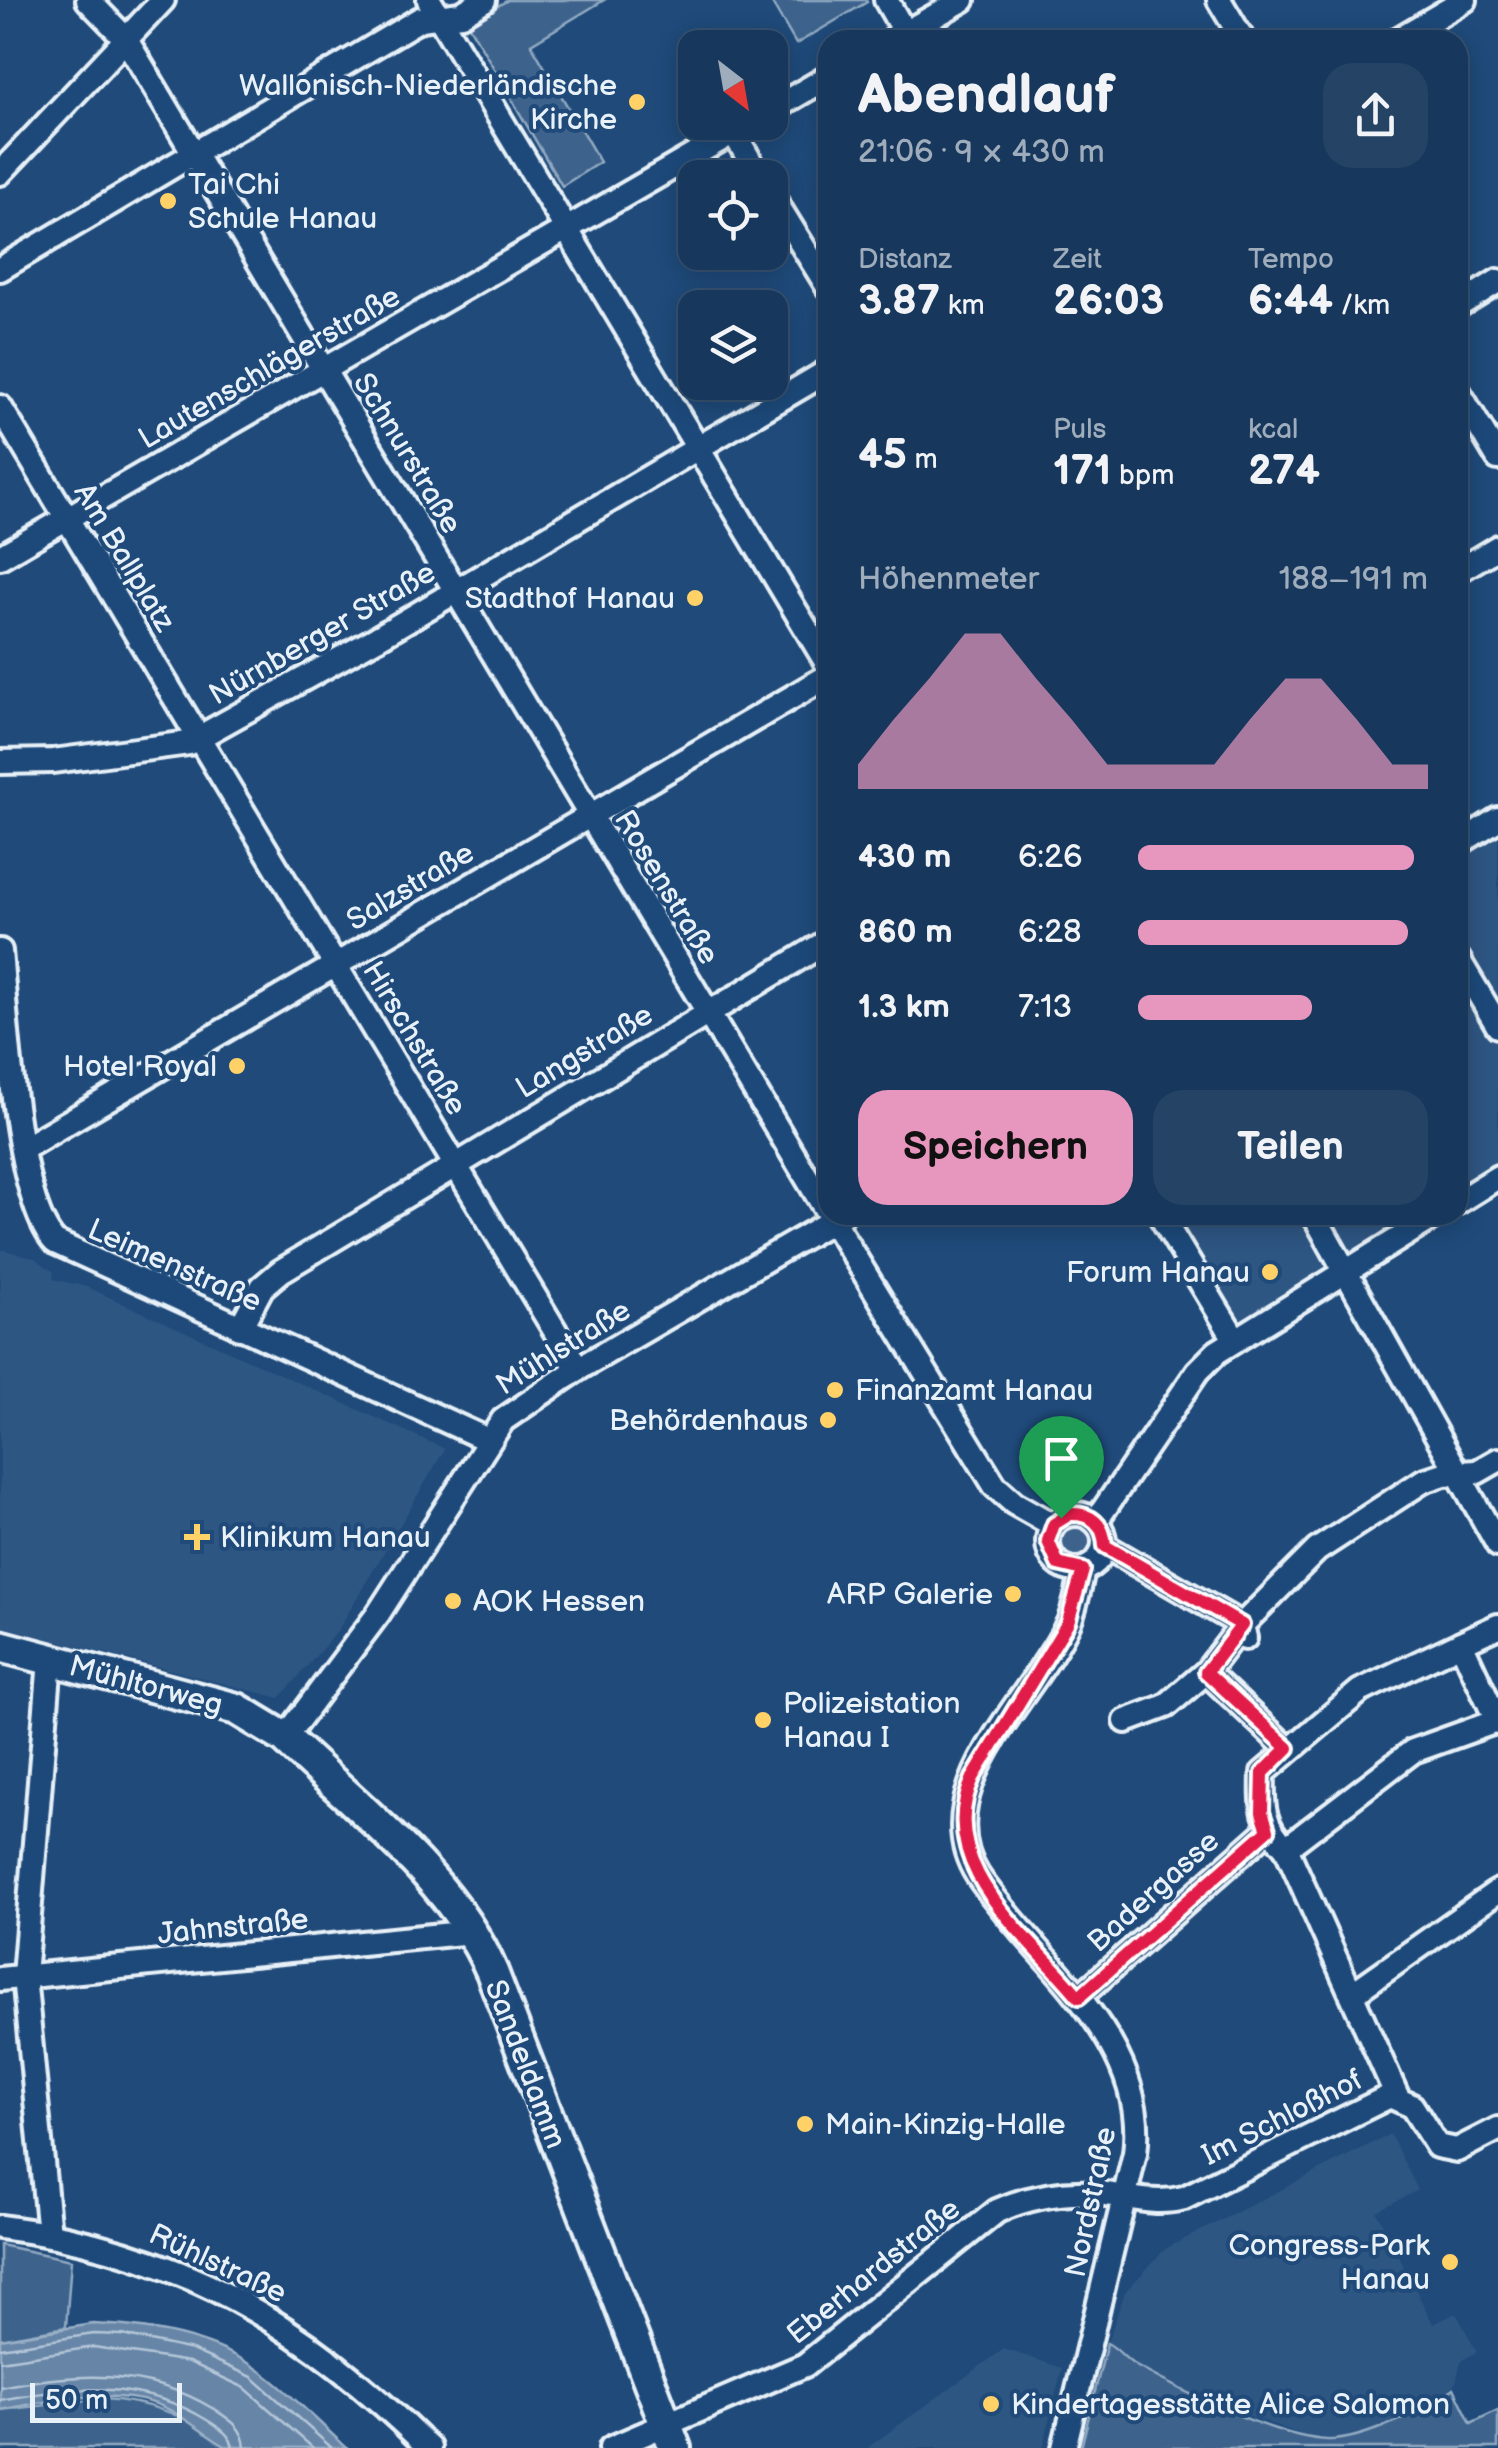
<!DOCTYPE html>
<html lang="de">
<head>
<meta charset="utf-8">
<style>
  :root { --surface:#17385c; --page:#244365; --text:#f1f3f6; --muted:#9eacbb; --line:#365272; --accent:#e797bd }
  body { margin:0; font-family:"Balsamiq Sans",sans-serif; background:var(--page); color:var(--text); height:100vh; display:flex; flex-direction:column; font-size:38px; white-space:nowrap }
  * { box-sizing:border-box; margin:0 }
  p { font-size:32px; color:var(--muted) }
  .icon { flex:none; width:55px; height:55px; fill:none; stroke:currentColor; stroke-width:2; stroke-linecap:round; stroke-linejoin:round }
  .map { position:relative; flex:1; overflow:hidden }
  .side { position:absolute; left:818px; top:30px; width:650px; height:1195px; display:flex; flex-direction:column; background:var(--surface); border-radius:30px; box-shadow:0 5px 25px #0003,0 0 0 2px var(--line) }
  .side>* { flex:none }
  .needle { width:65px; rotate:149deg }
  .fabs { position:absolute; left:678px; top:30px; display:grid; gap:20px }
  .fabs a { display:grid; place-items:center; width:110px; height:110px; border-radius:20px; background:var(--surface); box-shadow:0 5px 25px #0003,0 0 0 2px var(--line); font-size:50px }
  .scale { position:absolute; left:30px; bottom:25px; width:152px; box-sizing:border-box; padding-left:10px; border:5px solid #e8f1f8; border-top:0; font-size:28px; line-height:35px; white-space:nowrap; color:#e8f1f8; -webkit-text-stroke:8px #1f4a7a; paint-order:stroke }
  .pin { position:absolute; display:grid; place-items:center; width:85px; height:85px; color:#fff; margin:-102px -42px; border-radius:50% 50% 50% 0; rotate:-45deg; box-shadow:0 0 10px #0007 }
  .pin .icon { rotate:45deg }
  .round { display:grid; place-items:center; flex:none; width:105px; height:105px; border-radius:30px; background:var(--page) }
  .head { display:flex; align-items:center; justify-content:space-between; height:170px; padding:0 40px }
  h1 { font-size:55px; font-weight:600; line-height:75px }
  .figures { display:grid; grid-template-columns:repeat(3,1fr); gap:15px; height:170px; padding:10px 40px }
  .figures div { display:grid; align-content:center }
  .figures b { font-size:42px; font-weight:600 }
  .figures small { font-size:28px; font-weight:400 }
  .figures p { font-size:28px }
  .chart { height:280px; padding:20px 40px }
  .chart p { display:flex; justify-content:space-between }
  .chart svg { width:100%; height:180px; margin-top:10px; fill:var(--accent); opacity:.7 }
  .cta { display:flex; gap:20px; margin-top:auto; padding:20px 40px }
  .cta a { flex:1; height:115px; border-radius:30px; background:var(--accent); color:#111; font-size:40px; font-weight:600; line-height:115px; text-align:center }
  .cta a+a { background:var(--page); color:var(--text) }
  ul { padding:0 40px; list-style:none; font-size:32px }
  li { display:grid; grid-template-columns:160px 120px 1fr; align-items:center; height:75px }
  li i { height:25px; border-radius:12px; background:var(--accent) }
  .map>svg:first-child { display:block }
</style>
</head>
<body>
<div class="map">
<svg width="1498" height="2448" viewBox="0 0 1498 2448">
  <rect width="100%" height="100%" fill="#1f4a7a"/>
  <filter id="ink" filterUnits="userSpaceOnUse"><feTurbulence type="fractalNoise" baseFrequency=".01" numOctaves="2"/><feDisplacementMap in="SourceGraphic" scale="20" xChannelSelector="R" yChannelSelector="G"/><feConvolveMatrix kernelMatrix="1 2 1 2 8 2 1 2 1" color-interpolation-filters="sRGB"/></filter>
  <g filter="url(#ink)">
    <!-- built -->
    <g fill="#2e5683">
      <path d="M1498,828V1170L1458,1195V852Z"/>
      <path d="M1171,1215H1425L1241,1328Z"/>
      <path d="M0,1249L35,1258L54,1272L53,1279L87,1287L445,1449L338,1630L280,1698L0,1626Z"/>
      <path d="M1390,2134L1418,2190L1376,2211L1433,2324L1456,2313L1477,2352L1461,2361L1456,2382L1448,2392L1373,2431L1343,2439L1309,2437L1187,2394L1124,2359L1107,2343L1125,2292L1165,2249Z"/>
      <path d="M1004,2349L1062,2368L1043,2448H867Z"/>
    </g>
    <!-- green -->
    <g fill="#3c628c" stroke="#92aac2" stroke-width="2.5">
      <path d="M508,0H604L531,44L600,162L562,186L468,24Z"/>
      <path d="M770,0H866L867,2L796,44Z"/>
      <circle cx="1076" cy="1542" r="18"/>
      <path d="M0,2245L71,2260L66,2327L0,2339Z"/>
      <path d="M1107,2343C1119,2349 1124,2359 1136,2366C1181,2391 1276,2438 1328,2440C1362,2441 1427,2409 1454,2388L1471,2423L1498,2410V2448H1081Z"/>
      <path d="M104,2399C148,2401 194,2417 227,2448H0V2410Z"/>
    </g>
    <!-- water -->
    <path fill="#6685a7" stroke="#9ab0c7" stroke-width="2.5" d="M93,2324C148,2326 213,2337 259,2370C290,2392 318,2422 347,2448C327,2448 237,2448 225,2446C201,2433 181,2412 153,2403C107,2389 46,2401 0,2410V2339Z"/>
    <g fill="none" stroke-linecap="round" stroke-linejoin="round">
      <!-- shore -->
      <g stroke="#b4c6d8" stroke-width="2.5">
        <path d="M0,2348L94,2334L122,2335L192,2350L252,2377L332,2448"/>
        <path d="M0,2361L94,2347L189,2362L245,2388L313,2448"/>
        <path d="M0,2387C74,2373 146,2368 212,2408C228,2418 244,2427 245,2448"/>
        <path d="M0,2400C73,2386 142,2380 207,2420C219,2428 231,2434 233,2448"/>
      </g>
      <defs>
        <g id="street">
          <path d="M88,0L125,38L828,1213"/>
          <path d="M429,0L828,665"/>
          <path d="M886,0L909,40"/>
          <path d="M1219,0L1243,40"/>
          <path d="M892,40L963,0"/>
          <path d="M1397,40L1465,0"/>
          <path d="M770,111L828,77"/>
          <path d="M734,133L760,178"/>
          <path d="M0,173L163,0"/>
          <path d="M770,193L828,287"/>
          <path d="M0,269L420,19L461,14L484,0"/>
          <path d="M1458,306L1498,281"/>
          <path d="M1458,391L1498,458"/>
          <path d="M0,407L578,1369"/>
          <path d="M0,557L751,122"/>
          <path d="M1458,571L1498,547"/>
          <path d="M0,762L53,761L189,743L377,638L828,371"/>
          <path d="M1458,844L1498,819"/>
          <path d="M0,951C6,1014 15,1200 55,1242L488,1440"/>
          <path d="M1458,959L1498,1026"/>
          <path d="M24,1148L828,676"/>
          <path d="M1458,1202L1498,1177"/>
          <path d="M829,1215L995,1486L1014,1503L1053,1525"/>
          <path d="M1160,1215L1235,1339"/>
          <path d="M1314,1215L1498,1545"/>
          <path d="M240,1328L262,1287L281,1271L828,941"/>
          <circle cx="1076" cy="1542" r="28"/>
          <path d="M1096,1521L1198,1371L1217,1352L1437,1215"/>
          <path d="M1105,1546L1242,1625L1245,1638"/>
          <path d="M1498,1626L1461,1643L1498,1723"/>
          <path d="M1206,1672L1288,1749"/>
          <path d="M1126,1721L1166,1706L1206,1672L1242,1625L1317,1550L1423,1481L1444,1474L1477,1472L1498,1460"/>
          <path d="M285,1738L378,1614L503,1420L578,1369L842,1215"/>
          <path d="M1286,1848L1413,1751L1497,1721"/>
          <path d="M0,1979L472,1932"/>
          <path d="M1352,1994L1498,1891"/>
          <path d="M1079,1997L1268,1830"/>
          <path d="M1397,2096L1286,1848C1262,1824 1262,1807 1263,1773L1360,1691L1461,1643"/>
          <path d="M0,2227C178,2249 304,2324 429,2448"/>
          <path d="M49,2234L24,1976L50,1660"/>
          <path d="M611,2448L805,2365L997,2211C1033,2195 1068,2190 1106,2194C1134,2198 1156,2205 1184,2198L1390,2096L1412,2106L1437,2146L1457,2150L1498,2129"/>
          <path d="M1064,2448L1135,2153C1150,2039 1035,1960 978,1876C923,1790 1034,1698 1069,1622C1076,1606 1079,1587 1083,1570"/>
        </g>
        <path id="secondary" d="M0,1646L237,1709L285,1738C358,1809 452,1878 492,1972L675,2448"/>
      </defs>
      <!-- street casing -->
      <use href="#street" stroke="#e8f1f8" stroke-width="30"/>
      <!-- secondary casing -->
      <use href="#secondary" stroke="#e8f1f8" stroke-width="38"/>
      <!-- street -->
      <use href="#street" stroke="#1f4a7a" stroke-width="22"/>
      <!-- secondary -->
      <use href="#secondary" stroke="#1f4a7a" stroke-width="30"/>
    </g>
  </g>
  <g fill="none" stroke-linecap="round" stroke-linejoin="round" filter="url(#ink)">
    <defs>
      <path id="route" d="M1070,1514C1091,1513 1104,1524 1105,1546L1242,1625L1206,1672L1288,1748L1263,1773L1262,1812L1268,1830L1079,1997C1028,1934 933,1867 973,1778L1068,1622L1083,1570L1058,1564L1048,1541L1054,1524Z"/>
    </defs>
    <!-- route casing -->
    <use href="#route" stroke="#fff" stroke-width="20"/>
    <!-- route -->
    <use href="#route" stroke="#e11d48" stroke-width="12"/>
  </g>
  <!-- markers -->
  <g fill="#ffd166" stroke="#1f4a7a" stroke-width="4">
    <circle cx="637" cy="102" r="10"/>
    <circle cx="168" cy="201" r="10"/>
    <circle cx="695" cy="598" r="10"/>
    <circle cx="237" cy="1066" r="10"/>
    <circle cx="1270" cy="1272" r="10"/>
    <circle cx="835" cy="1390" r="10"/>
    <circle cx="828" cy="1420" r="10"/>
    <path d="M192 1522h10v10h10v10h-10v10h-10v-10h-10v-10h10z"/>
    <circle cx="1013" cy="1594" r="10"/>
    <circle cx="453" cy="1601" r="10"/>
    <circle cx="763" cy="1720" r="10"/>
    <circle cx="805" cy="2124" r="10"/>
    <circle cx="1450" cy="2262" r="10"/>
    <circle cx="991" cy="2404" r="10"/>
  </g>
  <g text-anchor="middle" stroke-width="8" stroke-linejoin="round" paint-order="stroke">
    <!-- poi labels -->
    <g font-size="30" fill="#e8f1f8" stroke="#1f4a7a" text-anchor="end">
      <text x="617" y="95">Wallonisch-Niederländische<tspan x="617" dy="34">Kirche</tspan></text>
      <text x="188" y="194" text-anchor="start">Tai Chi<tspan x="188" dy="34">Schule Hanau</tspan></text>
      <text x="675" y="608">Stadthof Hanau</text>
      <text x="217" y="1076">Hotel Royal</text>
      <text x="1250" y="1282">Forum Hanau</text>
      <text x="855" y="1400" text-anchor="start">Finanzamt Hanau</text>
      <text x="808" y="1430">Behördenhaus</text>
      <text x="220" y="1547" text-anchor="start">Klinikum Hanau</text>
      <text x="993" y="1604">ARP Galerie</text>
      <text x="473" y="1611" text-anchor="start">AOK Hessen</text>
      <text x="783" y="1713" text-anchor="start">Polizeistation<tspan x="783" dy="34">Hanau I</tspan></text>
      <text x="825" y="2134" text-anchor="start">Main-Kinzig-Halle</text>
      <text x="1430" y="2255">Congress-Park<tspan x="1430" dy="34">Hanau</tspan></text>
      <text x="1011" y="2414" text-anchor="start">Kindertagesstätte Alice Salomon</text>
    </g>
    <!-- street labels -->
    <g font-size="30" fill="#e8f1f8" stroke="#1f4a7a">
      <text transform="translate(269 367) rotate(-30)" y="10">Lautenschlägerstraße</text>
      <text transform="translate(408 453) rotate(59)" y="10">Schnurstraße</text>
      <text transform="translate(125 557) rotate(59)" y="10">Am Ballplatz</text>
      <text transform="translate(322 633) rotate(-30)" y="10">Nürnberger Straße</text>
      <text transform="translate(410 886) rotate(-31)" y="10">Salzstraße</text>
      <text transform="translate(667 887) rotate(59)" y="10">Rosenstraße</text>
      <text transform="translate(415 1038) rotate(59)" y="10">Hirschstraße</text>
      <text transform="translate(584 1051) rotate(-31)" y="10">Langstraße</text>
      <text transform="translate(175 1265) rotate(24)" y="10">Leimenstraße</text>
      <text transform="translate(563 1347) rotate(-32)" y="10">Mühlstraße</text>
      <text transform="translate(146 1685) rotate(15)" y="10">Mühltorweg</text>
      <text transform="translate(1153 1891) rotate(-42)" y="10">Badergasse</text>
      <text transform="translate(233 1926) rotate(-6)" y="10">Jahnstraße</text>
      <text transform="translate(526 2064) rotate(69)" y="10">Sandeldamm</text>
      <text transform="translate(1282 2117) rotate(-27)" y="10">Im Schloßhof</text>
      <text transform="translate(1090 2202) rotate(-78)" y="10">Nordstraße</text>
      <text transform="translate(218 2263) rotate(25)" y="10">Rühlstraße</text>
      <text transform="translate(873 2271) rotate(-39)" y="10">Eberhardstraße</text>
    </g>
  </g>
</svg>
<div class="fabs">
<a><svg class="needle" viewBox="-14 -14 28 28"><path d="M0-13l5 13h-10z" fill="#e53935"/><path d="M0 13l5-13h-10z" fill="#9eacbb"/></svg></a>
<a><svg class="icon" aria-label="locate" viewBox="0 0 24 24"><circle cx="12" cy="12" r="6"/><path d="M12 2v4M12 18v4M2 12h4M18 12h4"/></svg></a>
<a><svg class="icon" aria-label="layers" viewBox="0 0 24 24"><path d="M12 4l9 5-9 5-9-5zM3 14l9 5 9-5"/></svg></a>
</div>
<div class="scale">50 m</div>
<div class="pin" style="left:1061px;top:1518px;background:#1e9e55"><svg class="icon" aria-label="arrive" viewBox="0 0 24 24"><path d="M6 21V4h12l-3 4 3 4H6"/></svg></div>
<section class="side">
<div class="head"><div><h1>Abendlauf</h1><p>21:06 · 9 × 430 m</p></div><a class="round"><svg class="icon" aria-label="share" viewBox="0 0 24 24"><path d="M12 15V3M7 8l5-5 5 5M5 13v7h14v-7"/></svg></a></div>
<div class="figures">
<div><p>Distanz</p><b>3.87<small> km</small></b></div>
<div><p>Zeit</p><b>26:03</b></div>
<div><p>Tempo</p><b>6:44<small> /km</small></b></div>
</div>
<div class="figures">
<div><b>45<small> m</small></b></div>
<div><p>Puls</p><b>171<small> bpm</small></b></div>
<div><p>kcal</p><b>274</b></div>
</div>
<div class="chart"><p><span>Höhenmeter</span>188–191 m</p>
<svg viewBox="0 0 160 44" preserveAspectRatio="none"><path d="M0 44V38L10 27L20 17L30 6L40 6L50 17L60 27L70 38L80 38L90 38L100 38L110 27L120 17L130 17L140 27L150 38L160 38V44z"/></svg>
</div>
<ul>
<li><b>430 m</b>6:26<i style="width:95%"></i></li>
<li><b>860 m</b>6:28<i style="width:93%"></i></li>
<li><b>1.3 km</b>7:13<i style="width:60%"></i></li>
</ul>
<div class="cta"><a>Speichern</a><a>Teilen</a></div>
</section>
</div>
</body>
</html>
